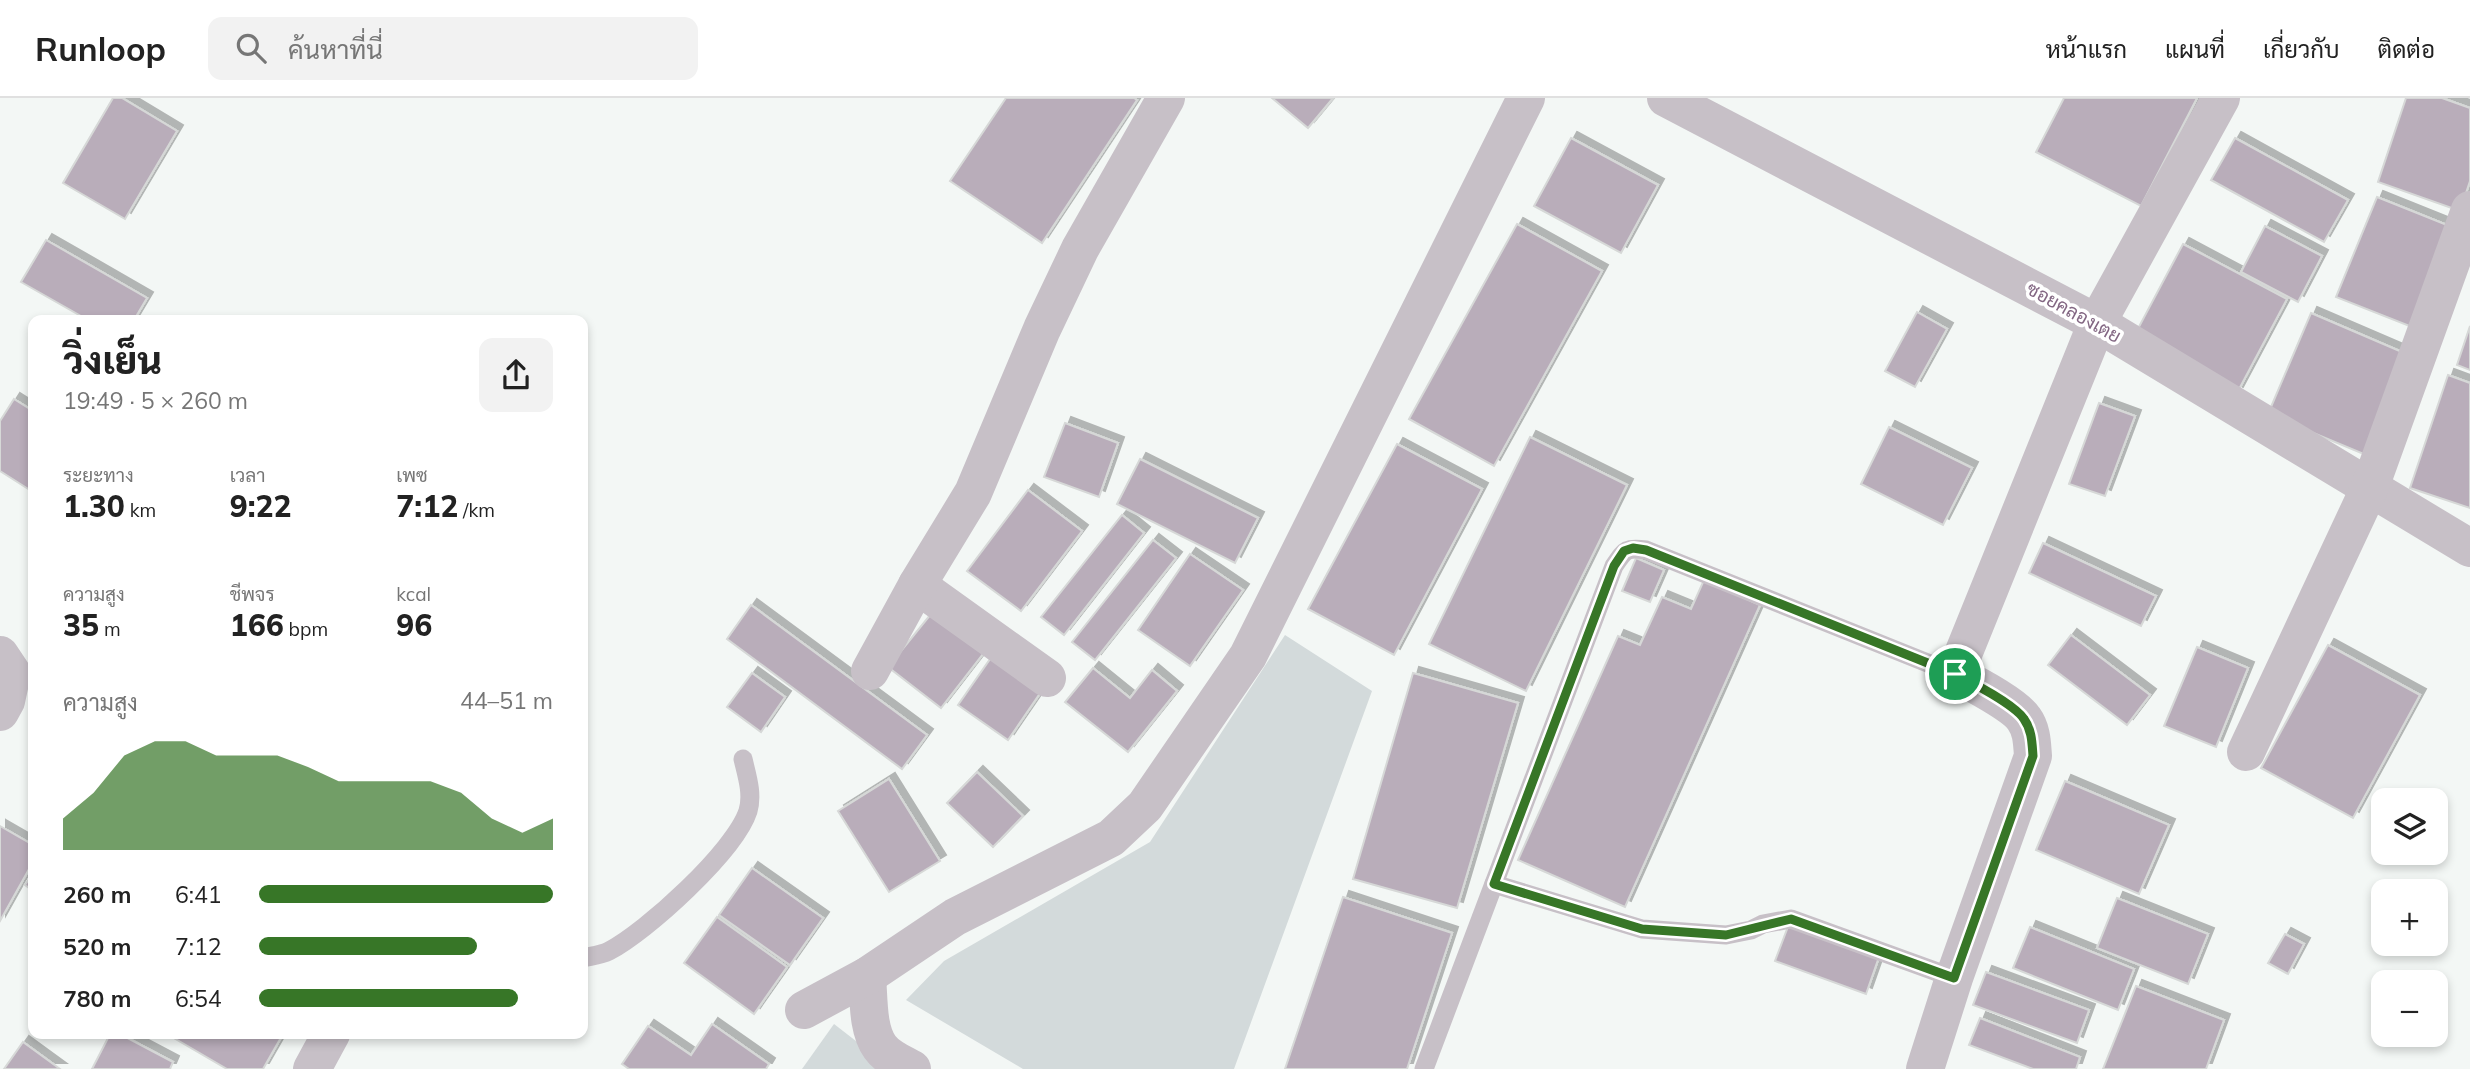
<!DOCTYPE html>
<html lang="th">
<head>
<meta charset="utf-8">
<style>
  :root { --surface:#fff; --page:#f2f2f2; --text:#222; --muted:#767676; --line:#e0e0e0; --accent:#377627 }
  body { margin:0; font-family:Mulish,Sarabun,sans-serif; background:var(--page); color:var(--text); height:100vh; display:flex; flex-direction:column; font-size:26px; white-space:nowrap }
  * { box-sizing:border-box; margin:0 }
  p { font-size:23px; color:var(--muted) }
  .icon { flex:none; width:38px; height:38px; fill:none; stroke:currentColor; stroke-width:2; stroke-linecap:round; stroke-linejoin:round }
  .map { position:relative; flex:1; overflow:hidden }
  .panel { position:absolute; left:28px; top:217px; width:560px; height:724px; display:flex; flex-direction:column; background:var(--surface); border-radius:14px; box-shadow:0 4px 10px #0003 }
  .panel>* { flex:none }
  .buttons { position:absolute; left:2371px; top:690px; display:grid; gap:14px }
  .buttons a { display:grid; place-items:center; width:77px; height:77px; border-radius:14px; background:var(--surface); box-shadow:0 4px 10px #0003; font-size:35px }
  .pin { position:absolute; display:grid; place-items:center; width:60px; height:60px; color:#fff; margin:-30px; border:4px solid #fff; border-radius:50%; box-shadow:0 2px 7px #0007 }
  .round { display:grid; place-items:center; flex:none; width:74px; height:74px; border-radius:14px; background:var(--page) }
  .overview { display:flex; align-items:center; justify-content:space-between; height:119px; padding:0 35px }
  h1 { font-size:38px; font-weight:800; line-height:52px }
  .metrics { display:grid; grid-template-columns:repeat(3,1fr); gap:10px; height:119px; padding:7px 35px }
  .metrics div { display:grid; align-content:center }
  .metrics b { font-size:30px; font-weight:800 }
  .metrics small { font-size:19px; font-weight:400 }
  .metrics p { font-size:19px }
  .chart { height:196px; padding:14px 35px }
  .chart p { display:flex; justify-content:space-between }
  .chart svg { width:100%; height:126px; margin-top:7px; fill:var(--accent); opacity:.7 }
  ul { padding:0 35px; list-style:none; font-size:23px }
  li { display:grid; grid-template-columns:112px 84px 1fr; align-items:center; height:52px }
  li i { height:18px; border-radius:9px; background:var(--accent) }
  header { display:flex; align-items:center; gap:42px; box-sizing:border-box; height:98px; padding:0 35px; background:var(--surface); border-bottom:2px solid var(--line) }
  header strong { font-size:33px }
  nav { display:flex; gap:38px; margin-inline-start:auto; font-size:24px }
  .search { width:490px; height:63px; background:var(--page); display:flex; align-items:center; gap:18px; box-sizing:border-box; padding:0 24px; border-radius:14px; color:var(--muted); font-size:26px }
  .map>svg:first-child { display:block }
</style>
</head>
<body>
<header>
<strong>Runloop</strong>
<div class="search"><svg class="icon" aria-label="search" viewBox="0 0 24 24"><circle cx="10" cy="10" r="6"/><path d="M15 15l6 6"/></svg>ค้นหาที่นี่</div>
<nav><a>หน้าแรก</a><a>แผนที่</a><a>เกี่ยวกับ</a><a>ติดต่อ</a></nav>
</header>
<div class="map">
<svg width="2470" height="971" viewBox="0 0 2470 971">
  <defs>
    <filter id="shadow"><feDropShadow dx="6" dy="-6" stdDeviation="0" flood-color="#0004"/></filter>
  </defs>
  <rect width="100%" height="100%" fill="#f3f7f5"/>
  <!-- green -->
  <g fill="#d3dadb">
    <path d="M1285,537L1372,593L1234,971H1023L906,902L944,863L1150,744Z"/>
    <path d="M834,926L892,971H802Z"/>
  </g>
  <!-- building -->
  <g fill="#b9adba" stroke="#d6d8d7" stroke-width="2" filter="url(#shadow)">
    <path d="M113,0H122L177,33L125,121L63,85Z"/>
    <path d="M1006,0H1134L1137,2L1042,145L950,83Z"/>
    <path d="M1272,0H1333L1308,30Z"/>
    <path d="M2064,0H2197L2141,108L2036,54Z"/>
    <path d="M2406,0H2442L2470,10V83L2460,113L2378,84Z"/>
    <path d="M1571,40L1658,87L1621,155L1534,108Z"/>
    <path d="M2235,40L2348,102L2324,144L2211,82Z"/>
    <path d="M2377,99L2457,131L2417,231L2336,199Z"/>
    <path d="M1517,126L1602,173L1494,368L1409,321Z"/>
    <path d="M2265,128L2322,158L2298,204L2241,174Z"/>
    <path d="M46,142L147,200L134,222H88L21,184Z"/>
    <path d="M2183,146L2287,201L2237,295L2133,240Z"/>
    <path d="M1917,214L1947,231L1915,289L1885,273Z"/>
    <path d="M2311,215L2409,257L2366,357L2268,316Z"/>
    <path d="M2470,228V272L2457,267Z"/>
    <path d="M2448,277L2470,285V410L2410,390Z"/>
    <path d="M14,301L33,313V394L0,373V323Z"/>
    <path d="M2099,305L2135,318L2105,398L2069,386Z"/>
    <path d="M1065,325L1118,345L1099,399L1044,379Z"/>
    <path d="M1889,329L1972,370L1943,427L1861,386Z"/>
    <path d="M1530,339L1627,387L1526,593L1429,546Z"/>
    <path d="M1397,346L1482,391L1394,557L1308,511Z"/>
    <path d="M1140,361L1258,420L1235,465L1117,406Z"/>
    <path d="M1028,392L1082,433L1021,513L967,473Z"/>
    <path d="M1122,417L1144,435L1064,537L1041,519Z"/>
    <path d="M1153,442L1176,460L1095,562L1072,544Z"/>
    <path d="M2043,445L2156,498L2141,528L2029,475Z"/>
    <path d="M1190,456L1243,492L1190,568L1138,532Z"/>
    <path d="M1636,460L1664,472L1650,504L1622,493Z"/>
    <path d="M1704,482L1760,507L1625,809L1518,762L1618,538L1640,547L1662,499L1691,511Z"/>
    <path d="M751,507L927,637L902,671L727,541Z"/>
    <path d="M935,511L986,552L941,610L888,569Z"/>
    <path d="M2071,537L2150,597L2127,627L2048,567Z"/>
    <path d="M2328,547L2420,597L2353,720L2261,670Z"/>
    <path d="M2197,549L2248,570L2216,649L2164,628Z"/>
    <path d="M995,554L1045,588L1008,642L958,607Z"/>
    <path d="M1093,570L1130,600L1152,572L1177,593L1128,654L1065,604Z"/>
    <path d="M752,575L785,599L761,634L727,609Z"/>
    <path d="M1413,575L1518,605L1457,810L1353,781Z"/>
    <path d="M977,674L1023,718L993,749L947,705Z"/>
    <path d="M889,681L940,763L889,794L838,713Z"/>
    <path d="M2065,683L2169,727L2139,796L2036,752Z"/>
    <path d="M0,728L33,747V764L0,823Z"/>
    <path d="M752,770L823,820L790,867L719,817Z"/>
    <path d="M33,775V793L25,787Z"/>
    <path d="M1343,799L1452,835L1407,971H1285Z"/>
    <path d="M2117,800L2208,836L2188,886L2097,850Z"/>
    <path d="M717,819L787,869L754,916L684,865Z"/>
    <path d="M1789,826L1879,859L1866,896L1775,863Z"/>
    <path d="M2030,829L2134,871L2118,912L2013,870Z"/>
    <path d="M2285,836L2304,846L2288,876L2268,865Z"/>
    <path d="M1986,874L2089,912L2077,945L1973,907Z"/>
    <path d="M2136,888L2224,922L2206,971H2103Z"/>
    <path d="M1980,920L2080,959L2076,971H2033L1969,947Z"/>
    <path d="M712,926L769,966L766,971H629L622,966L648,928L691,957Z"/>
    <path d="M110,936H120L173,964L170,971H92Z"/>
    <path d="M167,936H283L263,971H227Z"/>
    <path d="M23,944L60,971H4Z"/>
  </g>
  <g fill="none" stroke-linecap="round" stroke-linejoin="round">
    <!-- service -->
    <g stroke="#c7c0c7" stroke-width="19">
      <path d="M1494,786L1642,831L1726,837L1751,832L1763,826L1791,821L1954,880"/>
      <path d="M583,860C591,858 601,857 609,853C646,834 735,753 748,713C753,696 747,678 743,661"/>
      <path d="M1424,971L1614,468C1625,452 1626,449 1646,452L1955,576"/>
    </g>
    <!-- minor -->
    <g stroke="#c7c0c7" stroke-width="38">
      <path d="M1666,0L2097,225L2470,450"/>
      <path d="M917,487L1047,580"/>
      <path d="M0,557L12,575L6,603L0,614"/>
      <path d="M870,573L917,487L973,395L1042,231L1080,151L1166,0"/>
      <path d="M2246,654L2370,389L2470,112"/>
      <path d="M867,878C869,900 867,931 880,949C887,959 901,965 912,971"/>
      <path d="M804,912L867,878L955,819L1111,740L1145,708L1248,558L1526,0"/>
      <path d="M312,971L331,936"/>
      <path d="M1925,971L1954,880L2033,658C2032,645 2032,632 2024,621C2015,607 1971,584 1955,576L2097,225L2221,0"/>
    </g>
  </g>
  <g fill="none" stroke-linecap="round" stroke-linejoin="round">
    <defs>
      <path id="route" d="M1633,450L1646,452L1955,576C1971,584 2015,607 2024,621C2032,632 2032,645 2033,658L1954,880L1791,821L1726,837L1642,831L1494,786L1614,468L1624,453Z"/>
    </defs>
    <!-- route casing -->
    <use href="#route" stroke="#fff" stroke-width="14"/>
    <!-- route -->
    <use href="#route" stroke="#377627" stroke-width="9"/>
  </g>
  <g text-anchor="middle" stroke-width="7" stroke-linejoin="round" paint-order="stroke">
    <!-- street labels -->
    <g font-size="19" fill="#836783" stroke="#fff">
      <text transform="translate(2074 214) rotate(29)" y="7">ซอยคลองเตย</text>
    </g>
  </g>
</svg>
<div class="buttons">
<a><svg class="icon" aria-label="layers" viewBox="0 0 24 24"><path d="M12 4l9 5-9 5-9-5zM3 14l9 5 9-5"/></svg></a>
<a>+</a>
<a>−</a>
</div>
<div class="pin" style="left:1955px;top:576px;background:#1e9e55"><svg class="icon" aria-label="arrive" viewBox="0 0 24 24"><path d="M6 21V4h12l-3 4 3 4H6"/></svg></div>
<section class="panel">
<div class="overview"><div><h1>วิ่งเย็น</h1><p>19:49 · 5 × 260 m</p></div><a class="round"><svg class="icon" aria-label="share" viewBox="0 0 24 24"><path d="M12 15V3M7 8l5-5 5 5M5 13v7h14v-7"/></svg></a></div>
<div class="metrics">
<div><p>ระยะทาง</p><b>1.30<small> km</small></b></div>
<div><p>เวลา</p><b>9:22</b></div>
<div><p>เพซ</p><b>7:12<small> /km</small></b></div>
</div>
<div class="metrics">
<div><p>ความสูง</p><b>35<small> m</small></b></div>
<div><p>ชีพจร</p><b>166<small> bpm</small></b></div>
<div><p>kcal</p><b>96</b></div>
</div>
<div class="chart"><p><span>ความสูง</span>44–51 m</p>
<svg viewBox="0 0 160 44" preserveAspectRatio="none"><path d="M0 44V33L10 24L20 11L30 6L40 6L50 11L60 11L70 11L80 15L90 20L100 20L110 20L120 20L130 24L140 33L150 38L160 33V44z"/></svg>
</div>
<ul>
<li><b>260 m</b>6:41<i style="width:100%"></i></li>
<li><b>520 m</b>7:12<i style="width:74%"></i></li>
<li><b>780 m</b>6:54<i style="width:88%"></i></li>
</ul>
</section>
</div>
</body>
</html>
